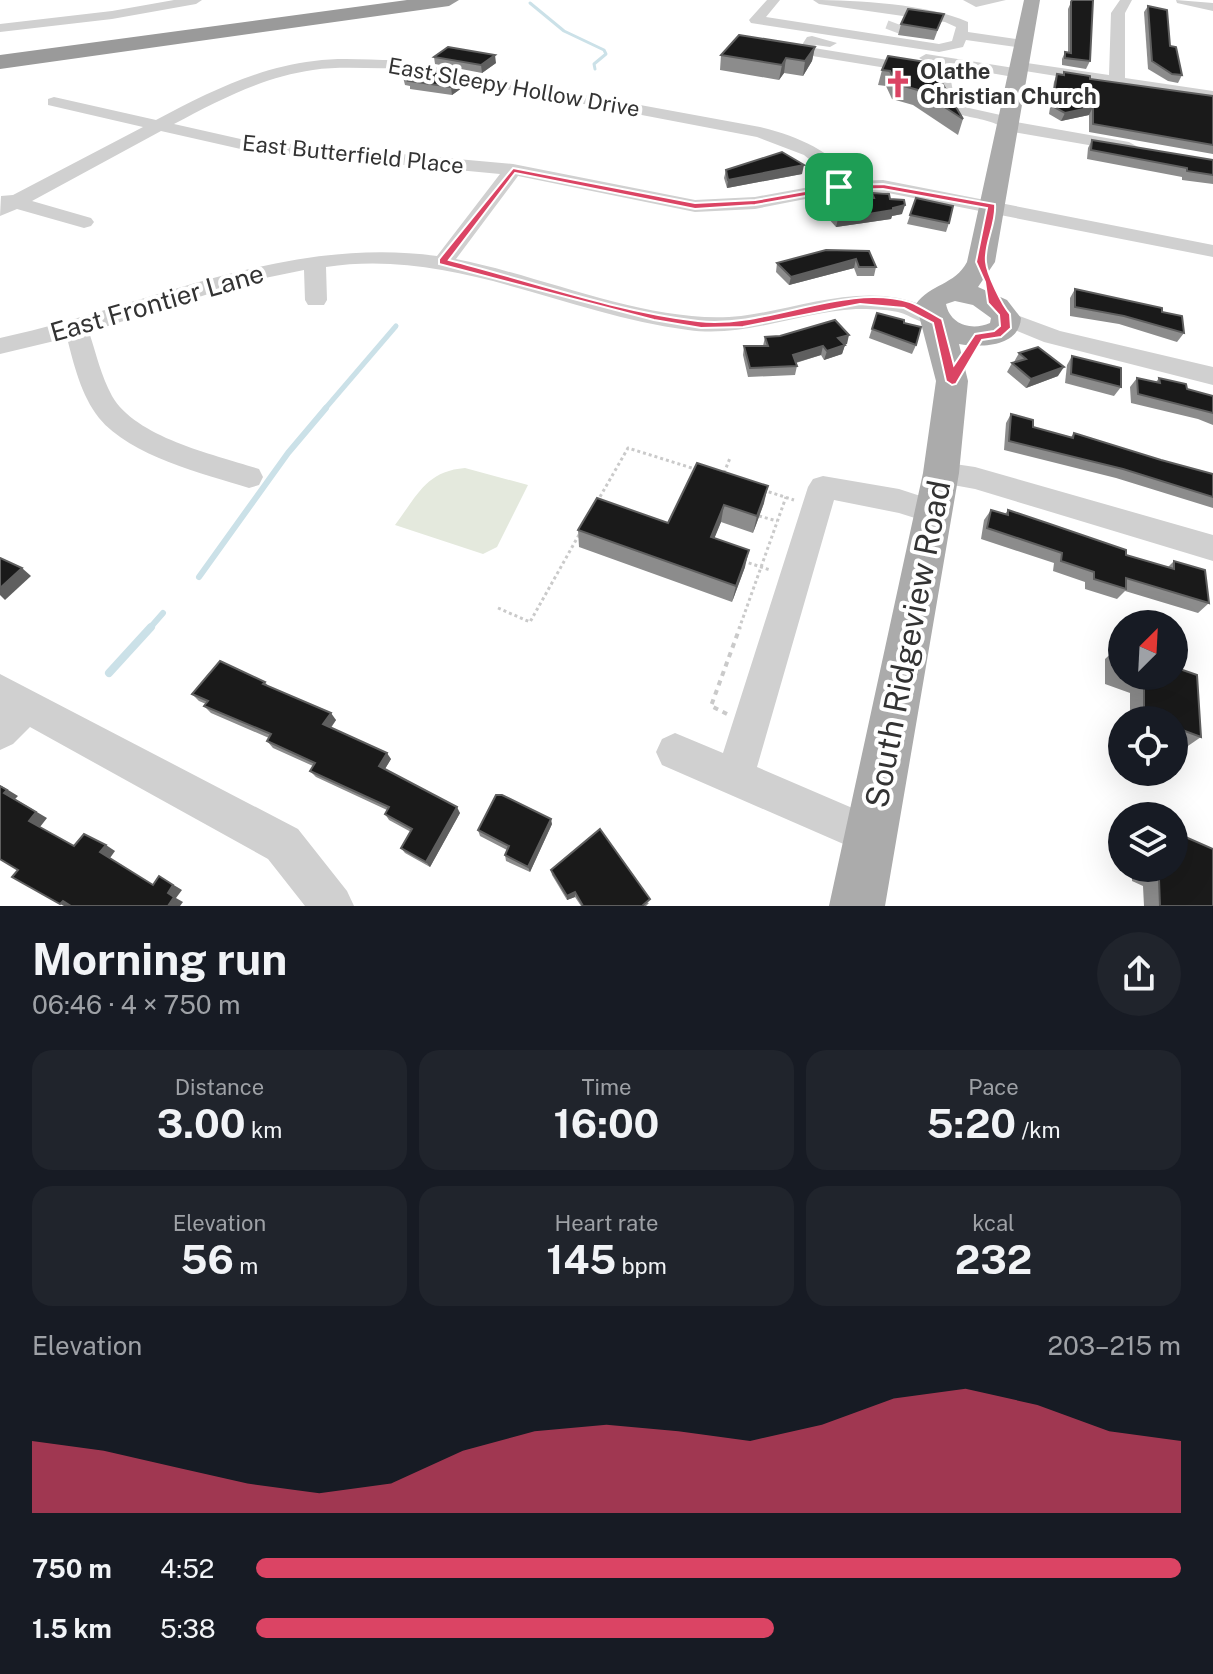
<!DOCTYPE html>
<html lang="en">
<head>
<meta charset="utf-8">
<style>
  :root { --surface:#171b24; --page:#20242c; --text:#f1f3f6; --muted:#9ea1a6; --accent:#db4464 }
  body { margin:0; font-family:"Public Sans",sans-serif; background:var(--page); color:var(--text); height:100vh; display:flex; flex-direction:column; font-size:30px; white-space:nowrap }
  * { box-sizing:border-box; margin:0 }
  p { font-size:26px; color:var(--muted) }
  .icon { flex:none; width:44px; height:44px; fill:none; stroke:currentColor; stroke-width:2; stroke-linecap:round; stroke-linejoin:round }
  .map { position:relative; height:906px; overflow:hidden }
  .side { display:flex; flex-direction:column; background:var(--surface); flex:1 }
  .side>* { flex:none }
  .needle { width:52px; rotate:24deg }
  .controls { position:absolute; left:1108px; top:610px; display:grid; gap:16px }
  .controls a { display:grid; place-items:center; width:80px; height:80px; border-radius:50%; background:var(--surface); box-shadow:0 8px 32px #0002; font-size:40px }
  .pin { position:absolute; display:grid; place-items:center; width:68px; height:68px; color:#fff; margin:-34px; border-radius:16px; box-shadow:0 4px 12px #0006 }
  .round { display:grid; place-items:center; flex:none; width:84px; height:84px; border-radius:42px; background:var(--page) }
  .headline { display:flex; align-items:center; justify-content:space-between; height:136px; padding:0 32px }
  h1 { font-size:44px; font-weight:700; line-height:60px }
  .metrics { display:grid; grid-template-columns:repeat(3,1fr); gap:12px; height:136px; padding:8px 32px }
  .metrics div { display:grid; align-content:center; border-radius:20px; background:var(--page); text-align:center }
  .metrics b { font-size:40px; font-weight:700 }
  .metrics small { font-size:22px; font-weight:400 }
  .metrics p { font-size:22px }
  .chart { height:224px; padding:16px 32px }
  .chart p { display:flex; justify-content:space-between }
  .chart svg { width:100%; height:144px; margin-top:8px; fill:var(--accent); opacity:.7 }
  ul { padding:0 32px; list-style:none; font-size:26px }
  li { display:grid; grid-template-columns:128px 96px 1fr; align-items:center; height:60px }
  li i { height:20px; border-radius:10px; background:var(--accent) }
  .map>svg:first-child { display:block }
</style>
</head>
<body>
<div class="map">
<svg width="1213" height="906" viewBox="0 0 1213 906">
  <rect width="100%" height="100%" fill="#fff"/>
  <!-- green -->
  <path fill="#e4e9dd" d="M465,468L528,485L497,547L483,554L395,525C417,496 426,471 465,468Z"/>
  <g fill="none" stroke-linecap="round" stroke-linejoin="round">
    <!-- stream-far3 -->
    <path stroke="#cbe1e8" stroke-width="3" d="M530,3L564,31L604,50L606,54L594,64L595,69"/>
    <!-- stream-far2 -->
    <path stroke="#cbe1e8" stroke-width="5" d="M324,410L396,326"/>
    <!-- stream-far1 -->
    <g stroke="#cbe1e8" stroke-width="6">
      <path d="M199,577L288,453L326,408"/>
      <path d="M149,629L163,613"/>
    </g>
    <!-- stream -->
    <path stroke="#cbe1e8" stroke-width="8" d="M109,673L151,627"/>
    <!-- minor-tunnel -->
    <path stroke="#d6d6d6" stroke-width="14" stroke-dasharray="14 7" stroke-linecap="butt" d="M892,31L895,23"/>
    <!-- path-far1 -->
    <g stroke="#cacaca" stroke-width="3" stroke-dasharray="3 3" stroke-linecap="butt">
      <path d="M724,473L730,458"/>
      <path d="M763,490L794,500"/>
      <path d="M597,502L628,448L695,469"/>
      <path d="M759,516L777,521"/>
      <path d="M743,561L770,570"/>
      <path d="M498,608L530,622L580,533"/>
      <path d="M739,629L786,497"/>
    </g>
    <!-- path -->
    <path stroke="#cacaca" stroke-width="4" stroke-dasharray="5 5" stroke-linecap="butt" d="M727,714L711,706L740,627"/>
    <!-- minor -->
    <g fill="#d0d0d0" fill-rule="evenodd">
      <path d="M174,0H202L196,4L112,19L0,32V24L112,11Z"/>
      <path d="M767,0H780L766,17L939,44L952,41L956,27L945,22L819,4L813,0C856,0 929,4 968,22V32L1016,39L1024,37L1031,41L1016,47L966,40L963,47L939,52L751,23L749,20Z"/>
      <path d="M963,0H1006L976,7Z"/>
      <path d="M1120,0H1132L1125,13V78L1213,91V101L1025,71L1024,76L1019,78L926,62L919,58L926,54L1014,68L1015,63L1020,62L1109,75L1111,13Z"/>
      <path d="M1176,0L1213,3V11L1177,3Z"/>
      <path d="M812,36L837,43L830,47L816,45L814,48L949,70L954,97L969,108L1014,118L1016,122L1129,142L1138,147L1129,152L1008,131C1004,130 1002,127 998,125C972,112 930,122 936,76L800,54L798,51L807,37Z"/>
      <path d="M395,60L760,127C798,136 831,151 856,181L883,180L1213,245V257L883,192L831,194L755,209L695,212L518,176L456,259C544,276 653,326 741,316C803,308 866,280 927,307C935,310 942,312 947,319L943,324C926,329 914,316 898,312C884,309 870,309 856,309C799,312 746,338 688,330C566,314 453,248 326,267L327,300L324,305H308L305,300L304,270L246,282L89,332C96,353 101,376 112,396C136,438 216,455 259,469L263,477L259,485L249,488C204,474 130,456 99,418C81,395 74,365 67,338L0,354V338C145,307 285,235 437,256L500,174L245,150L161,131L32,201L91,218L94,222L91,226L84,228L17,209L0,216L1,196L13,195L143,127L48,105V99L54,97L156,120C207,93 256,68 314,61C340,57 368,60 395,60ZM395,68L757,137L804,155L837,182L755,197L695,200L513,164L245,140L174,124C219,100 263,77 313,70C340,66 368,69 395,68Z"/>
      <path d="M1006,311L1060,331L1213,367V385L1044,342L998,323L994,318L998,313Z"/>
      <path d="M941,462L975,467L1213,535V561L975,489L931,481L927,473L931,465Z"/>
      <path d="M823,476L899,489L945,504L949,512L945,520L934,524L899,513L834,500L757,767L885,822L891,836L885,850L871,856L662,765L656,752L662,739L675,733L723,753L808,487L813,479Z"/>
      <path d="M0,674L298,829L347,891L354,906H305L268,859L30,727L13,744L0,750Z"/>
    </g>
    <!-- major -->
    <path fill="#ababab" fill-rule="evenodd" d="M1024,0H1040L995,262L978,287L1007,300L1021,318C1019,347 982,348 959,344L968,381L959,473L885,906H829L923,473L936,381L916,304C930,284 955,285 967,262ZM955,301L973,305L991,318L990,323C972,331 950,325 946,304Z"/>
    <!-- highway -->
    <path fill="#9a9a9a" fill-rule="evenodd" d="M407,0H459L449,6L0,69V55Z"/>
  </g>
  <!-- wall -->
  <g fill="#8c8c8c">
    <path d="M1072,0L1093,3L1090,61L1086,69L1062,65V59L1065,52H1068V9Z"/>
    <path d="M1148,6L1182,75L1178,83L1168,81L1148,69L1144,12Z"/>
    <path d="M901,24H940L934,40L898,35Z"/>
    <path d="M815,47L812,61L803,76L784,73L779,80L720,70L721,55Z"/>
    <path d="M434,57L496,63L482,73L435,64Z"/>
    <path d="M882,70L929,73L963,119L958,135L913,105L892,99L886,86L878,85Z"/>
    <path d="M1064,72L1090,79L1213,96V154L1089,132V115L1061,121L1049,114L1054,82L1057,74L1063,75Z"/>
    <path d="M403,77L466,85L452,95L410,89V86L405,85Z"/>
    <path d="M1092,140L1213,160V184L1182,180V177L1087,159L1088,148Z"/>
    <path d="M726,170L802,174L727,188L724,178Z"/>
    <path d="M872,193L890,199L902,214L892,216L891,219L836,227L819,208L821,200L871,198Z"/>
    <path d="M916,198L949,223L946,232L907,224Z"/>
    <path d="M869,251L876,267L874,276H857L854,268L789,285L776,272L777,263Z"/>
    <path d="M1075,289L1162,312L1184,333L1177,342L1119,324L1070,316V298Z"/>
    <path d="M877,313L904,323L916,345L912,354L869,338Z"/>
    <path d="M765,337L847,344H844L845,345L842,354L824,360L821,355L796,363L797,366L795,375L748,377L743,355L744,346H763Z"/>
    <path d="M1019,353L1058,376L1026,388L1007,372L1012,363L1014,362Z"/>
    <path d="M1072,356L1121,387L1114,396L1065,383L1067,365Z"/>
    <path d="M1137,378L1156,382L1159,378L1187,389L1213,396V425L1198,419L1131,403L1130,387Z"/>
    <path d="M1011,414L1033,427L1071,437L1074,433L1161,460L1213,474V508L1116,478L1004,450L1006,423Z"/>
    <path d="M697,463L764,503L753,533L721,522L714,538L745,567L732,602L579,547L578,530L668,523Z"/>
    <path d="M991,510L1005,514L1008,510L1126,555L1168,567L1174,561L1209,603L1198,613L1125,591L1117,599L1085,589V582L1053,571L1054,563L981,539L984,520Z"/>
    <path d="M1118,647L1122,649V676H1174L1201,737L1185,748L1174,743V720H1130V693L1105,684V659Z"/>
    <path d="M265,682L269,687L336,720L331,728L391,759L385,769L460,813L430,867L405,853L401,848L411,832L389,820L385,814L387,810L316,777L310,771L313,766L273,748L267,741L269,738L211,713L204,706L206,704L199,701L192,694Z"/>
    <path d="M552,824L530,872L506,861L505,855L507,850L480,836L478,830Z"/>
    <path d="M1132,868H1174L1213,906H1144L1143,886L1132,881Z"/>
    <path d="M551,870L649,903L646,906H581L575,897L567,900L552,875Z"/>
  </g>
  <!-- shaded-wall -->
  <g fill="#5f5f5f">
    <path d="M815,47L812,61L803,76L805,61Z"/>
    <path d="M495,55L496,63L482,73L481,65Z"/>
    <path d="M786,58L784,73L779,80L782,65Z"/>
    <path d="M465,77L466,85L452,95L451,87Z"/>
    <path d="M1093,107L1089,115L1061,121L1065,113Z"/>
    <path d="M804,165L802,174L727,188L728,180Z"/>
    <path d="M905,205L902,214L892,216L891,219L836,227L838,219Z"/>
    <path d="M856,259L854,268L789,285L791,277Z"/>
    <path d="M849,335L847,344L835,347L838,338Z"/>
    <path d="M845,345L842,354L824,360L827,351Z"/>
    <path d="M823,346L821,355L791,364L793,355Z"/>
    <path d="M1064,367L1058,376L1026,388L1031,379Z"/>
    <path d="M768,486L764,503L753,533L757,516Z"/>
    <path d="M724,505L721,522L708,554L711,537Z"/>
    <path d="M749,550L745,567L732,602L736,586Z"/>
    <path d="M22,568L31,576L5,600L0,595V588Z"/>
    <path d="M331,713L336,720L328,731L323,724Z"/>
    <path d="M387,753L391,759L383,772L379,766Z"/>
    <path d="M0,785L18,796L15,799L47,818L40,827L29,821L4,793Z"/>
    <path d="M457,807L460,813L430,867L426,862Z"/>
    <path d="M551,819L552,824L530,872L528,867Z"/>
    <path d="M106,845L115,851L110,858L100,852Z"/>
    <path d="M159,876L182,890L176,898L183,902L180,906H168V893Z"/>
    <path d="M575,892V897L567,900V896Z"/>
    <path d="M63,901L73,906H64L60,904Z"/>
  </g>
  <!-- building -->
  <g fill="#1a1a1a" stroke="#5f5f5f" stroke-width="2">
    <path d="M1072,0H1093L1090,61L1065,58V52L1071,53V2Z"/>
    <path d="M1148,6L1167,10L1170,46L1176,47L1182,75L1172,74L1152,61Z"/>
    <path d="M908,9L944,14L937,30L901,24Z"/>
    <path d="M739,35L815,47L805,61L786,58L782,65L721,55Z"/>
    <path d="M448,47L495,55L481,65L434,57Z"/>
    <path d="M888,56L932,63L929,73L938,76L963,119L918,90L896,84L890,71L882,70Z"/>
    <path d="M417,68L465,77L451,87L409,81L412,79L403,77Z"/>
    <path d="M1064,72L1090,76V79L1213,96V145L1093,124V107L1065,113L1052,106L1057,74L1064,75Z"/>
    <path d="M1092,140L1213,160V175L1187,171V168L1091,150Z"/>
    <path d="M782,152L804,165L728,180L726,170Z"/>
    <path d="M872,193L889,194L890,199L904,200L905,205L893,208V210L838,219L821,200L836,197L874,198Z"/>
    <path d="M916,198L953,206L949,223L910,215Z"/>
    <path d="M826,250L869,251L876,267H859L856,259L791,277L777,263Z"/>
    <path d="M1075,289L1162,308V312L1182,316L1184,333L1124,316L1075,307Z"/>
    <path d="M877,313L904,320V323L921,327L916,345L872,329Z"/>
    <path d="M835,320L849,335L838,338L845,345L827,351L823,346L793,355L797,366L750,368L744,346H768L765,337L780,336Z"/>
    <path d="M1038,347L1064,367L1031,379L1012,363L1026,359L1019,353Z"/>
    <path d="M1072,356L1121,368V387L1071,374Z"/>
    <path d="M1137,378L1160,383L1159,378L1186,384L1187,389L1213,396V413L1138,394Z"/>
    <path d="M1011,414L1033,420V427L1073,438L1074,433L1161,460L1213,474V497L1123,469L1009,441Z"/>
    <path d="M697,463L768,486L757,516L724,505L711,537L749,550L736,586L578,530L597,498L668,523Z"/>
    <path d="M991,510L1008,515V510L1047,523L1126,550V555L1174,569V561L1205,570L1209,603L1126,578V589L1094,579V572L1061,561L1062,553L987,528Z"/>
    <path d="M0,558L22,568L0,588Z"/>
    <path d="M1118,647L1122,649V674L1117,672Z"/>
    <path d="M220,661L265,682L263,684L331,713L323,724L387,753L379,766L457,807L426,862L401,848L412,829L385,814L389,807L310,771L315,763L267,741L271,734L204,706L208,701L192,694Z"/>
    <path d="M1174,667L1197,675L1201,737L1174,727V720H1154L1144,716V682L1127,676H1174Z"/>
    <path d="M0,786L7,790L4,793L36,812L29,821L74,846L84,834L106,845L100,852L153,885L159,876L173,885L168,893L174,897L168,906H71L63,901L60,904L12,877L18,870L0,859Z"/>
    <path d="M496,795H502L551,819L528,867L505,855L509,846L478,830Z"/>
    <path d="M600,829L650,899L642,906H583L575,892L567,896L551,870Z"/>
    <path d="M1174,832L1213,849V906H1160L1159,879L1148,874V868H1174Z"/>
  </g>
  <!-- route -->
  <path fill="#db4464" stroke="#fff" stroke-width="2" fill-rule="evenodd" d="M513,168L695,203L755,200L839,185L883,184L995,204C997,223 984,243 986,262C987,274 1002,305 1010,314L1011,328L1001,337L982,340L956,384L952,385L946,381L933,323L904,308L860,304L743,327L701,328L654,320L439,264V259ZM515,173L695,209L755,205L839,190L883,189L987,208L976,262L985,282L988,303L999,315L1000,326L994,331L975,334L954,365L942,319C932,314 921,306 910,302C844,282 767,329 698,321C614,311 531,281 449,260Z"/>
  <!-- icons -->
  <defs>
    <symbol id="church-bare" viewBox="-9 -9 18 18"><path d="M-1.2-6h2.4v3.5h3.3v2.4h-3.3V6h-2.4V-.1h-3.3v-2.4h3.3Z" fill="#db4464" stroke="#fff" stroke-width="2.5" paint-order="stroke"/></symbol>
  </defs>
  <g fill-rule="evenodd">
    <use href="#church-bare" x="878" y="64" width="40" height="40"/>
  </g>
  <g text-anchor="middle" stroke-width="8" stroke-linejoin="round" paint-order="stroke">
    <!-- far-poi labels -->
    <g font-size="22" font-weight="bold" fill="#333" stroke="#fff" text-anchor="start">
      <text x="920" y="79">Olathe<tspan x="920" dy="25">Christian Church</tspan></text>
    </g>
    <!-- far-street labels -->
    <g font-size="22" fill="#333" stroke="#fff">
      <text transform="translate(514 87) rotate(10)" y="8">East Sleepy Hollow Drive</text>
      <text transform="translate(353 154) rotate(6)" y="8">East Butterfield Place</text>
    </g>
    <!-- street labels -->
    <g font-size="26" fill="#333" stroke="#fff">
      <text transform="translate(157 303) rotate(-16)" y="9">East Frontier Lane</text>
    </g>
    <!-- near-street labels -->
    <g font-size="32" fill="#333" stroke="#fff">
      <text transform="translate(908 644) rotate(-79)" y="11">South Ridgeview Road</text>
    </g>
  </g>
</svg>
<div class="controls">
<a><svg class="needle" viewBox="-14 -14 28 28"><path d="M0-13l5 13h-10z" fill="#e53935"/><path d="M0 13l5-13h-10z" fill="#9ea1a6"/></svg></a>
<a><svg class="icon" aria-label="locate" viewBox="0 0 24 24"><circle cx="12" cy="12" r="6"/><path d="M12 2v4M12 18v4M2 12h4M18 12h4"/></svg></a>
<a><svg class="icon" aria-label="layers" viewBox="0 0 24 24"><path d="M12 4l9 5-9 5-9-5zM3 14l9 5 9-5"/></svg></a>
</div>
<div class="pin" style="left:839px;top:187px;background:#1e9e55"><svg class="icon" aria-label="arrive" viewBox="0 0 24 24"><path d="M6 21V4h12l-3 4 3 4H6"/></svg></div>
</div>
<section class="side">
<div class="headline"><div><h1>Morning run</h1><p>06:46 · 4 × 750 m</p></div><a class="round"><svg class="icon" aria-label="share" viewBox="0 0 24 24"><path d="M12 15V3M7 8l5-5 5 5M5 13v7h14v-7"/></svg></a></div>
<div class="metrics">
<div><p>Distance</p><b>3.00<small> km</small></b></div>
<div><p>Time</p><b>16:00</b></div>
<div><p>Pace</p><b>5:20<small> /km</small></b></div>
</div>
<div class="metrics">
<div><p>Elevation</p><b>56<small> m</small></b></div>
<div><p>Heart rate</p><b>145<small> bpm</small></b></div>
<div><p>kcal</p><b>232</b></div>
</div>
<div class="chart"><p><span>Elevation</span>203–215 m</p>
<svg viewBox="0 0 160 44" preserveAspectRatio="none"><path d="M0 44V22L10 25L20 30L30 35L40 38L50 35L60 25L70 19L80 17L90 19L100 22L110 17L120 9L130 6L140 11L150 19L160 22V44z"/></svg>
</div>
<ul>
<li><b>750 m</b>4:52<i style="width:100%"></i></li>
<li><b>1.5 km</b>5:38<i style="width:56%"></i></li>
</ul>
</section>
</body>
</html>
